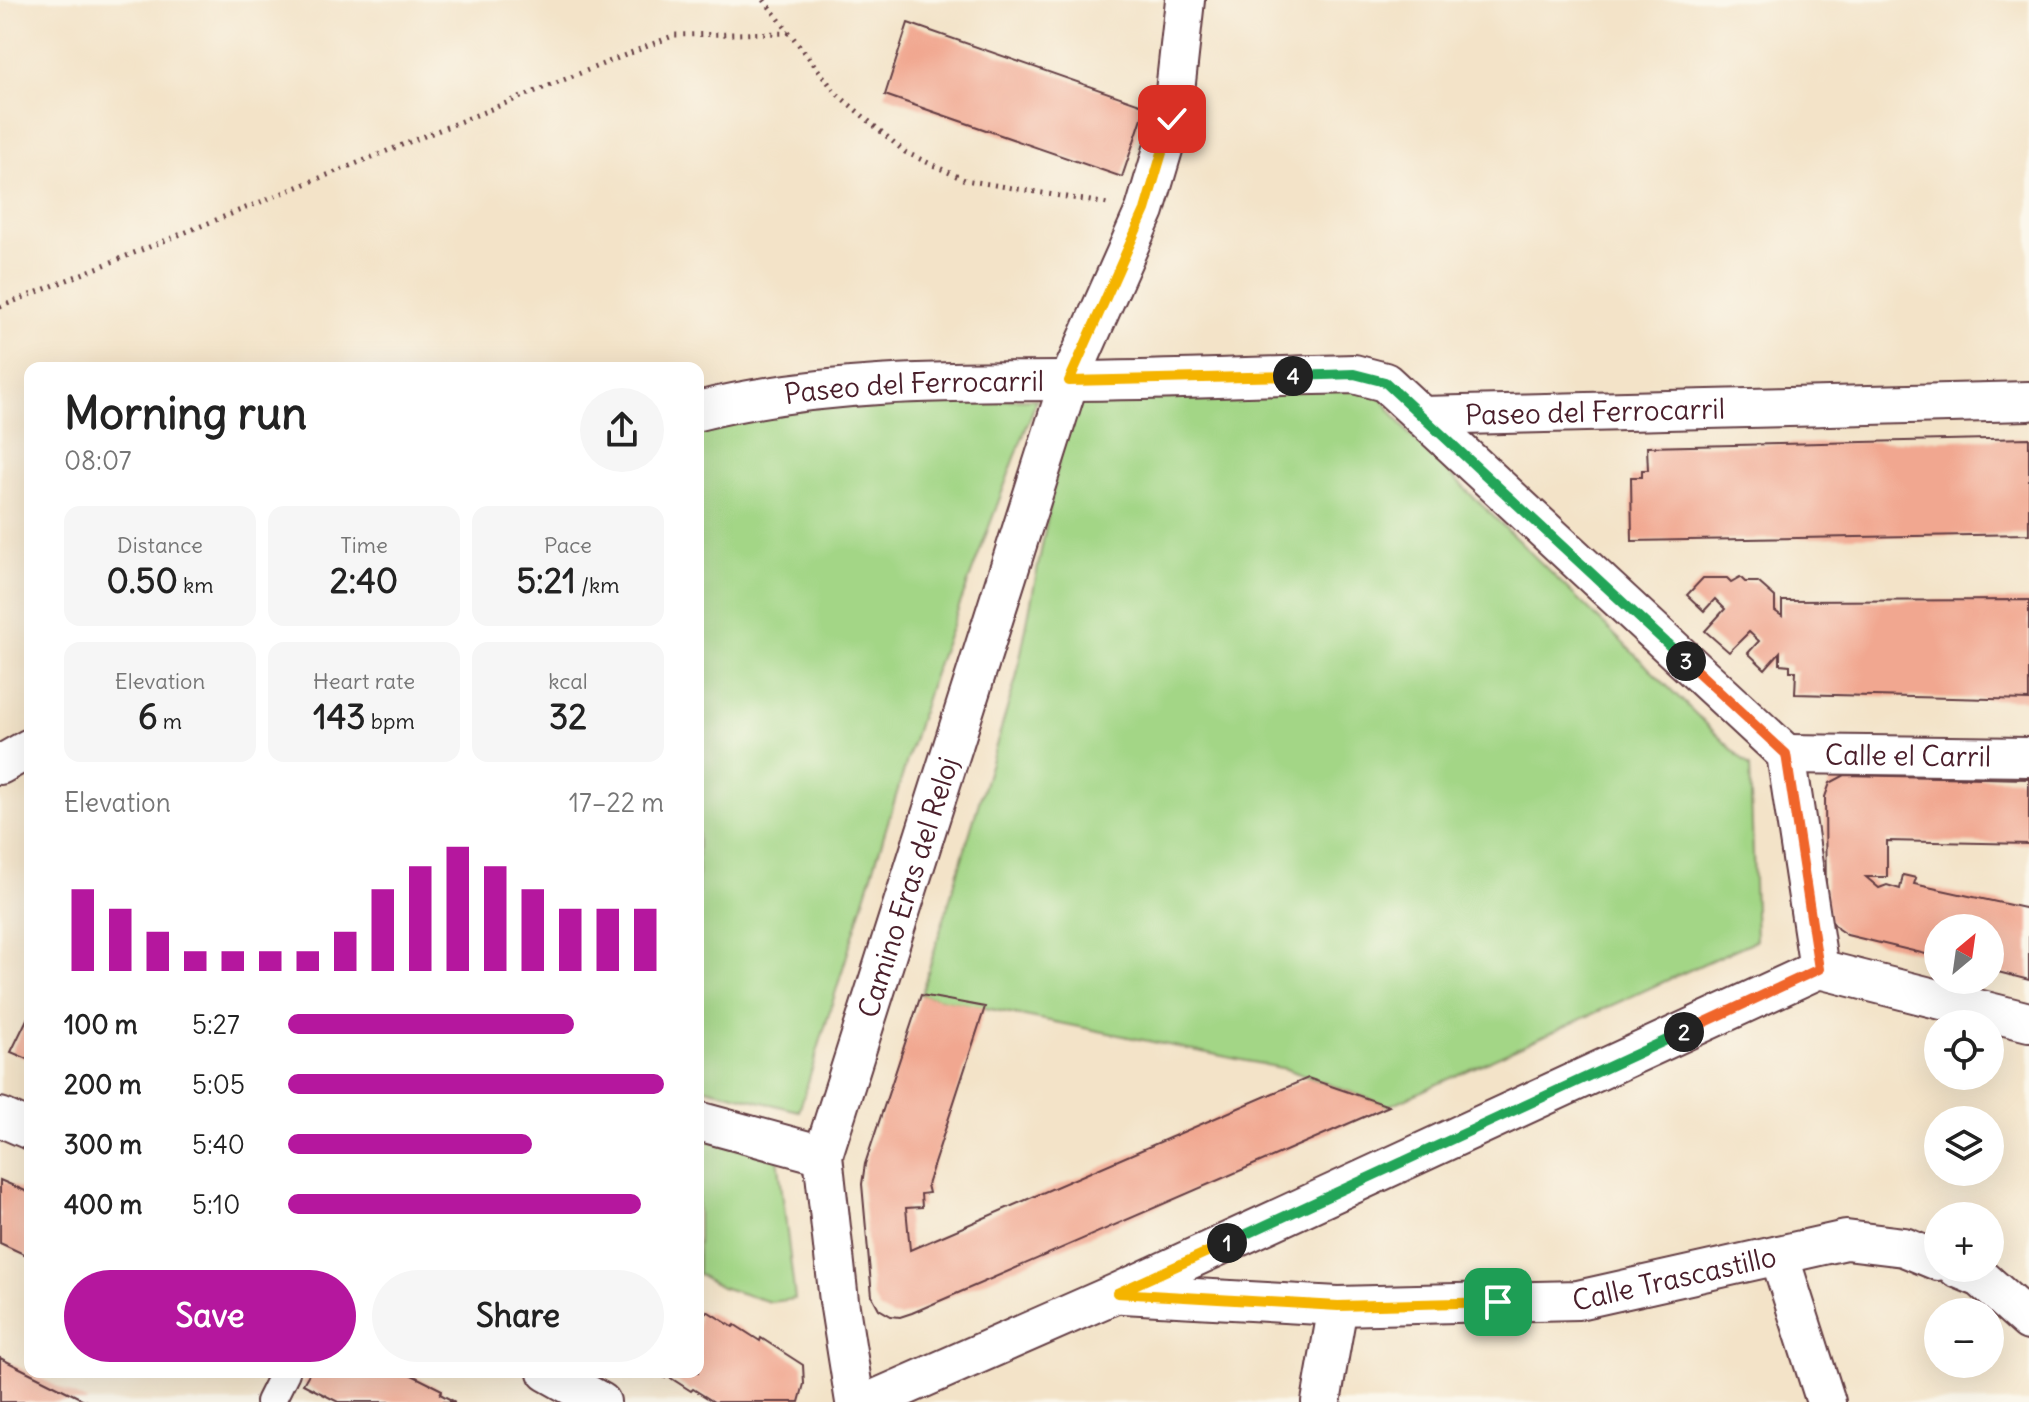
<!DOCTYPE html>
<html lang="en">
<head>
<meta charset="utf-8">
<style>
  :root { --surface:#fff; --page:#f6f6f6; --text:#222; --muted:#767676; --accent:#b5179e }
  body { margin:0; font-family:Delius,sans-serif; background:var(--page); color:var(--text); height:100vh; display:flex; flex-direction:column; font-size:30px; white-space:nowrap }
  * { box-sizing:border-box; margin:0 }
  p { font-size:26px; color:var(--muted) }
  .icon { flex:none; width:44px; height:44px; fill:none; stroke:currentColor; stroke-width:2; stroke-linecap:round; stroke-linejoin:round }
  .map { position:relative; flex:1; overflow:hidden }
  .details { position:absolute; left:24px; top:362px; width:680px; height:1016px; display:flex; flex-direction:column; background:var(--surface); border-radius:16px; box-shadow:0 8px 32px #0002 }
  .details>* { flex:none }
  .needle { width:52px; rotate:29deg }
  .buttons { position:absolute; left:1924px; top:914px; display:grid; gap:16px }
  .buttons a { display:grid; place-items:center; width:80px; height:80px; border-radius:50%; background:var(--surface); box-shadow:0 8px 32px #0002; font-size:40px }
  .pin { position:absolute; display:grid; place-items:center; width:68px; height:68px; color:#fff; margin:-34px; border-radius:16px; box-shadow:0 4px 12px #0006 }
  .km { position:absolute; width:40px; height:40px; margin:-20px; border-radius:50%; background:#222; color:#fff; font-size:22px; line-height:40px; text-align:center }
  .round { display:grid; place-items:center; flex:none; width:84px; height:84px; border-radius:42px; background:var(--page) }
  .overview { display:flex; align-items:center; justify-content:space-between; height:136px; padding:0 40px }
  h1 { font-size:44px; font-weight:700; line-height:60px }
  .metrics { display:grid; grid-template-columns:repeat(3,1fr); gap:12px; height:136px; padding:8px 40px }
  .metrics div { display:grid; align-content:center; border-radius:16px; background:var(--page); text-align:center }
  .metrics b { font-size:34px; font-weight:700 }
  .metrics small { font-size:22px; font-weight:400 }
  .metrics p { font-size:22px }
  .chart { height:224px; padding:16px 40px }
  .chart p { display:flex; justify-content:space-between }
  .chart svg { width:100%; height:144px; margin-top:8px; stroke:var(--accent); stroke-width:6 }
  .button { display:flex; gap:16px; margin-top:auto; padding:16px 40px }
  .button a { flex:1; height:92px; border-radius:48px; background:var(--accent); color:#fff; font-size:32px; font-weight:700; line-height:92px; text-align:center }
  .button a+a { background:var(--page); color:var(--text) }
  ul { padding:0 40px; list-style:none; font-size:26px }
  li { display:grid; grid-template-columns:128px 96px 1fr; align-items:center; height:60px }
  li i { height:20px; border-radius:10px; background:var(--accent) }
  .map>svg:first-child { display:block }
</style>
</head>
<body>
<div class="map">
<svg width="2029" height="1402" viewBox="0 0 2029 1402">
  <rect width="100%" height="100%" fill="#fbf7ec"/>
  <filter id="ink" filterUnits="userSpaceOnUse"><feTurbulence type="fractalNoise" baseFrequency=".0125" numOctaves="2"/><feDisplacementMap in="SourceGraphic" scale="16" xChannelSelector="R" yChannelSelector="G"/><feConvolveMatrix kernelMatrix="1 2 1 2 8 2 1 2 1" color-interpolation-filters="sRGB"/></filter>
  <filter id="wash" filterUnits="userSpaceOnUse"><feTurbulence type="fractalNoise" baseFrequency=".006" numOctaves="4" result="noise"/><feDisplacementMap in="SourceGraphic" scale="32" xChannelSelector="R" yChannelSelector="G"/><feGaussianBlur stdDeviation="1.8" result="paint"/><feColorMatrix in="noise" values="0 0 0 0 0 0 0 0 0 0 0 0 0 0 0 0 0 1.4 0 .05"/><feComposite in="paint" operator="in"/></filter>
  <g filter="url(#wash)">
    <rect width="100%" height="100%" fill="#f3e3c8"/>
    <!-- green -->
    <g fill="#a3d686" stroke="#767a58" stroke-width="2">
      <path d="M1368,381L1410,435L1750,767L1756,940L1389,1106L1286,1069L921,995L1016,679L1071,398Z"/>
      <path d="M1037,399L933,676L799,1111L698,1086V421L752,404Z"/>
      <path d="M698,1138L778,1157L795,1299L770,1302L721,1287L698,1274Z"/>
    </g>
    <g id="blocks">
      <!-- building -->
      <g fill="#f1a790">
        <path d="M908,23L1146,106L1122,177L885,95Z"/>
        <path d="M2029,438V534L1632,541L1631,477H1642V470H1648L1647,447Z"/>
        <path d="M1740,577L1745,582H1758L1775,597V611L1782,616V601L2029,600V700L1795,694L1796,671H1790V665L1780,664V652L1765,669L1748,653L1759,641L1749,632L1729,652L1705,631L1725,609L1715,599L1704,611L1687,595L1703,578H1727L1731,582Z"/>
        <path d="M1845,775L2029,779V844L1887,841V877H1866L1879,888L1887,885L1900,889L1903,875L1916,878L1914,884L2029,909V980L1990,970V928H1938V957L1847,935L1838,929L1830,919L1826,906L1825,797L1830,783Z"/>
        <path d="M921,995L985,1007L927,1185L929,1193L921,1194L922,1207L906,1208L910,1250L1308,1078L1389,1106L912,1313L900,1317L891,1316L879,1309L872,1296L862,1184L865,1164Z"/>
        <path d="M30,1013V1060L11,1052Z"/>
        <path d="M0,1180L30,1193V1257L0,1243Z"/>
        <path d="M698,1309L706,1314L707,1311L733,1327L735,1325L760,1341L761,1338L803,1365L804,1384L799,1402H714L693,1389L691,1391L666,1375L665,1378L655,1372H698Z"/>
        <path d="M0,1358L88,1402H0Z"/>
        <path d="M310,1372H406L442,1390L440,1394L455,1402H338L303,1384Z"/>
      </g>
    </g>
  </g>
  <g filter="url(#ink)">
    <use href="#blocks" fill-opacity="0" stroke="#633c43" stroke-width="2"/>
    <g fill="none" stroke-linecap="round" stroke-linejoin="round">
      <defs>
        <path id="pedestrian" d="M270,1402L285,1372"/>
        <g id="minor">
          <path id="s1" d="M698,411C818,381 945,381 1067,381C1163,381 1258,376 1354,374L1385,382L1786,754L1819,969"/>
          <path id="s2" d="M1421,416L2029,401"/>
          <path id="s3" d="M1786,754L2029,757"/>
          <path d="M0,765L30,748"/>
          <path d="M0,1117L30,1130"/>
          <path d="M698,1121L823,1155"/>
          <path d="M1779,1255L1826,1402"/>
          <path d="M1957,1268L1981,1278L2029,1321"/>
          <path id="s4" d="M1123,1294L1338,1306L1578,1300L1846,1240L1904,1247L1938,1261"/>
          <path d="M547,1372L601,1402"/>
          <path id="s5" d="M855,1402L839,1301L823,1155L1069,381L1145,210L1172,119L1185,0"/>
          <path d="M869,1402L1117,1293L1819,969L2029,1022"/>
          <path d="M1321,1402L1338,1306"/>
        </g>
      </defs>
      <!-- pedestrian casing -->
      <use href="#pedestrian" stroke="#633c43" stroke-width="32"/>
      <!-- minor casing -->
      <use href="#minor" stroke="#633c43" stroke-width="42"/>
      <!-- path -->
      <g stroke="#633c43" stroke-width="5" stroke-dasharray="2 6" stroke-linecap="butt">
        <path d="M764,0L837,94L905,152L965,180L1108,204"/>
        <path d="M0,307L675,35L791,33"/>
      </g>
      <!-- pedestrian -->
      <use href="#pedestrian" stroke="#fff" stroke-width="28"/>
      <!-- minor -->
      <use href="#minor" stroke="#fff" stroke-width="38"/>
    </g>
  </g>
  <g fill="none" stroke-linecap="round" stroke-linejoin="round" filter="url(#ink)">
    <defs>
      <path id="split-1" d="M1227,1243L1117,1293L1338,1306L1498,1302"/>
      <path id="split-2" d="M1227,1243L1684,1032"/>
      <path id="split-3" d="M1684,1032L1819,969L1786,754L1686,661"/>
      <path id="split-4" d="M1293,376L1354,374L1385,382L1686,661"/>
      <path id="split-5" d="M1172,119L1145,210L1069,381L1293,376"/>
    </defs>
    <!-- split-1 casing -->
    <use href="#split-1" stroke="#fff" stroke-width="16"/>
    <!-- split-2 casing -->
    <use href="#split-2" stroke="#fff" stroke-width="16"/>
    <!-- split-3 casing -->
    <use href="#split-3" stroke="#fff" stroke-width="16"/>
    <!-- split-4 casing -->
    <use href="#split-4" stroke="#fff" stroke-width="16"/>
    <!-- split-5 casing -->
    <use href="#split-5" stroke="#fff" stroke-width="16"/>
    <!-- split-1 -->
    <use href="#split-1" stroke="#f5b400" stroke-width="10"/>
    <!-- split-2 -->
    <use href="#split-2" stroke="#22a559" stroke-width="10"/>
    <!-- split-3 -->
    <use href="#split-3" stroke="#f0652b" stroke-width="10"/>
    <!-- split-4 -->
    <use href="#split-4" stroke="#22a559" stroke-width="10"/>
    <!-- split-5 -->
    <use href="#split-5" stroke="#f5b400" stroke-width="10"/>
  </g>
  <g text-anchor="middle" stroke-width="8" stroke-linejoin="round" paint-order="stroke">
    <!-- street labels -->
    <g font-size="28" fill="#4a1f2b" stroke="#fbf7ec">
      <text dy="10" stroke="none"><textPath href="#s1" startOffset="218">Paseo del Ferrocarril</textPath></text>
      <text dy="10" stroke="none"><textPath href="#s2" startOffset="174">Paseo del Ferrocarril</textPath></text>
      <text dy="10" stroke="none"><textPath href="#s3" startOffset="122">Calle el Carril</textPath></text>
      <text dy="10" stroke="none"><textPath href="#s5" startOffset="530">Camino Eras del Reloj</textPath></text>
      <text dy="10" stroke="none"><textPath href="#s4" startOffset="554">Calle Trascastillo</textPath></text>
    </g>
  </g>
</svg>
<div class="buttons">
<a><svg class="needle" viewBox="-14 -14 28 28"><path d="M0-13l5 13h-10z" fill="#e53935"/><path d="M0 13l5-13h-10z" fill="#767676"/></svg></a>
<a><svg class="icon" aria-label="locate" viewBox="0 0 24 24"><circle cx="12" cy="12" r="6"/><path d="M12 2v4M12 18v4M2 12h4M18 12h4"/></svg></a>
<a><svg class="icon" aria-label="layers" viewBox="0 0 24 24"><path d="M12 4l9 5-9 5-9-5zM3 14l9 5 9-5"/></svg></a>
<a>+</a>
<a>−</a>
</div>
<div class="pin" style="left:1498px;top:1302px;background:#1e9e55"><svg class="icon" aria-label="arrive" viewBox="0 0 24 24"><path d="M6 21V4h12l-3 4 3 4H6"/></svg></div>
<div class="pin" style="left:1172px;top:119px;background:#d93025"><svg class="icon" aria-label="check" viewBox="0 0 24 24"><path d="M5 12l5 5 9-10"/></svg></div>
<b class="km" style="left:1227px;top:1243px">1</b>
<b class="km" style="left:1684px;top:1032px">2</b>
<b class="km" style="left:1686px;top:661px">3</b>
<b class="km" style="left:1293px;top:376px">4</b>
<section class="details">
<div class="overview"><div><h1>Morning run</h1><p>08:07</p></div><a class="round"><svg class="icon" aria-label="share" viewBox="0 0 24 24"><path d="M12 15V3M7 8l5-5 5 5M5 13v7h14v-7"/></svg></a></div>
<div class="metrics">
<div><p>Distance</p><b>0.50<small> km</small></b></div>
<div><p>Time</p><b>2:40</b></div>
<div><p>Pace</p><b>5:21<small> /km</small></b></div>
</div>
<div class="metrics">
<div><p>Elevation</p><b>6<small> m</small></b></div>
<div><p>Heart rate</p><b>143<small> bpm</small></b></div>
<div><p>kcal</p><b>32</b></div>
</div>
<div class="chart"><p><span>Elevation</span>17–22 m</p>
<svg viewBox="0 0 160 44" preserveAspectRatio="none"><path d="M5 44V19M15 44V25M25 44V32M35 44V38M45 44V38M55 44V38M65 44V38M75 44V32M85 44V19M95 44V12M105 44V6M115 44V12M125 44V19M135 44V25M145 44V25M155 44V25"/></svg>
</div>
<ul>
<li><b>100 m</b>5:27<i style="width:76%"></i></li>
<li><b>200 m</b>5:05<i style="width:100%"></i></li>
<li><b>300 m</b>5:40<i style="width:65%"></i></li>
<li><b>400 m</b>5:10<i style="width:94%"></i></li>
</ul>
<div class="button"><a>Save</a><a>Share</a></div>
</section>
</div>
</body>
</html>
